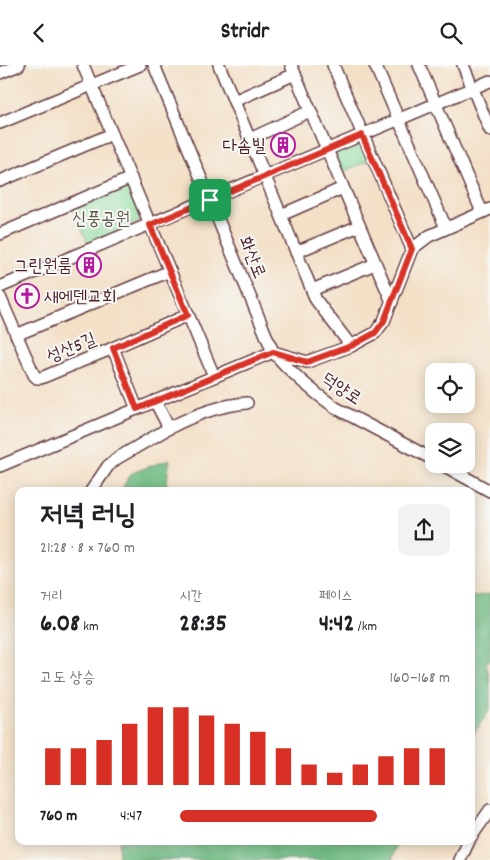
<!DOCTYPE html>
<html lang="ko">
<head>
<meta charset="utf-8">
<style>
  :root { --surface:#fff; --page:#f2f2f2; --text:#202124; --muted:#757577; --accent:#d93025 }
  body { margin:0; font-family:Dekko,"Poor Story",sans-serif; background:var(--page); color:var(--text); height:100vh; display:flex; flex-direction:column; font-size:19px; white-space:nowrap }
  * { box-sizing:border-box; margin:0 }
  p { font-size:16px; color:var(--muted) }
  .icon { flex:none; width:28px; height:28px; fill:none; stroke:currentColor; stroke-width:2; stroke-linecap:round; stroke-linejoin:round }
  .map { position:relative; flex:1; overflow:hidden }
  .sheet { position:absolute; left:15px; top:422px; width:460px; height:358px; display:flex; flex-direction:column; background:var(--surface); border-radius:10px; box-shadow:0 2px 12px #0003 }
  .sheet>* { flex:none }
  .buttons { position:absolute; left:425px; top:298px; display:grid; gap:10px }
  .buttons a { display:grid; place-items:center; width:50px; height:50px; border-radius:10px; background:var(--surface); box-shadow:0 2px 12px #0003; font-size:25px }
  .pin { position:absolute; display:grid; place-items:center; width:42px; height:42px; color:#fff; margin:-21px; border-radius:10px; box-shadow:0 2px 8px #0006 }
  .round { display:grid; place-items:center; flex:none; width:52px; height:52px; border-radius:10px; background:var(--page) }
  .overview { display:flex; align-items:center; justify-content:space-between; height:85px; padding:0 25px }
  h1 { font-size:28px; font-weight:700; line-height:38px }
  .figures { display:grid; grid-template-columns:repeat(3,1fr); gap:8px; height:85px; padding:5px 25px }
  .figures div { display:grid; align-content:center }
  .figures b { font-size:25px; font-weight:700 }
  .figures small { font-size:14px; font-weight:400 }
  .figures p { font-size:14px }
  .chart { height:140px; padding:10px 25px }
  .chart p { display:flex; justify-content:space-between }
  .chart svg { width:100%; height:90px; margin-top:5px; stroke:var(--accent); stroke-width:6 }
  ul { padding:0 25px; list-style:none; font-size:16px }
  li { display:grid; grid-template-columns:80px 60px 1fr; align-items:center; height:38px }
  li i { height:12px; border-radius:6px; background:var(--accent) }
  header { display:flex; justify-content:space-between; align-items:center; height:65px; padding:0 25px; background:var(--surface); font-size:22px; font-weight:700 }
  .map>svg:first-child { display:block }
</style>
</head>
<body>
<header><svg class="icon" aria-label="back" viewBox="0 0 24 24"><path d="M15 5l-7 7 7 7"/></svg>Stridr<svg class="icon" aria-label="search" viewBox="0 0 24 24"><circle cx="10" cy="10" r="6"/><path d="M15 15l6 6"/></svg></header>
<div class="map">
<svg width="490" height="795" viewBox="0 0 490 795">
  <rect width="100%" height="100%" fill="#f6f6f2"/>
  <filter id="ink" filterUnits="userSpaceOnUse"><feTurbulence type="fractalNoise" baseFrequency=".02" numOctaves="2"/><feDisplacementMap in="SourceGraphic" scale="10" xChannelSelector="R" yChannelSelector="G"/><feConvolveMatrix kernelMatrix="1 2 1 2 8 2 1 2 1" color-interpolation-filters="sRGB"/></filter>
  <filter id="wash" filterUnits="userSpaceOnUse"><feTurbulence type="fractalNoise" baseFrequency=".0096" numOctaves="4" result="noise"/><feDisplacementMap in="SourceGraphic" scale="20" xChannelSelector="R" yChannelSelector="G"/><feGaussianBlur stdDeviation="1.12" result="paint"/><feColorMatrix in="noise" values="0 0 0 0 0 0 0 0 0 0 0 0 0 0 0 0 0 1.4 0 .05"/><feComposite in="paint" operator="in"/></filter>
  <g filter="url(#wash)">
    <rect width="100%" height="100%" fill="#f3e0c7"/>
    <!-- green -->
    <g fill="#8adb9b" stroke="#6a7d63">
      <path d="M356,79L362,82L368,96L342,107L336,93V88Z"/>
      <path d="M124,122L130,124L142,151L139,157L88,179L73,144Z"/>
    </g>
    <!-- forest -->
    <g fill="#6fbb83" stroke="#5c6d57">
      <path d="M170,394L166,423L163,426H120L132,408Z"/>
      <path d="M490,529V596H486L490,617V645L471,672V532Z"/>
      <path d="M118,776H399L392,795H119Z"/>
    </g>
  </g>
  <g filter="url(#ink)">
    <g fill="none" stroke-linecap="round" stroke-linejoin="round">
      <defs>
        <g id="minor">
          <path d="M83,0L214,311"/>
          <path d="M154,0L273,287C292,309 313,327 336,343L434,395"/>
          <path d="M219,0L316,235L351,281"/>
          <path d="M291,0L392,237"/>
          <path d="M333,0L412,184"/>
          <path d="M375,0L446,163"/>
          <path d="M419,0L482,147"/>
          <path d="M463,0L490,65"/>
          <path d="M0,8L19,0"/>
          <path d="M234,36L295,9"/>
          <path d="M0,58L140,0"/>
          <path d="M250,74L310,46"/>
          <path d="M0,116L112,69"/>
          <path d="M281,150L343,123"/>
          <path d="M0,169L131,113"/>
          <path d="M296,187L359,161"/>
          <path d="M0,222L490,16"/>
          <path d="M312,225L375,199"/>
          <path d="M0,232L34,310L37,313H41L113,283L137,344"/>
          <path d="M16,270L170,206"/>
          <path d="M113,283L188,250"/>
          <path d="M273,287L307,297L351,281L375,268L384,256L412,184L429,171L490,144"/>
          <path d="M169,363C194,350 219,340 247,338"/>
          <path d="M441,399L490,426"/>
          <path d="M0,401L273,287"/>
          <path d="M91,426L108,401L116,394L169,363L155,336"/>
          <path d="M471,772L490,745"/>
          <path d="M460,795L469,776"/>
        </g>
      </defs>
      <!-- minor casing -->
      <use href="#minor" stroke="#633c42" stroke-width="14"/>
      <!-- minor -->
      <use href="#minor" stroke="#fff" stroke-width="11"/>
    </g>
  </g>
  <g fill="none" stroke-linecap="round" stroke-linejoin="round" filter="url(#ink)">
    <defs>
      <path id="route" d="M362,70L412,184L384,256L375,268L351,281L307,297L273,287L137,344L113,283L188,250L150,160Z"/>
    </defs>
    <!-- route casing -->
    <use href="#route" stroke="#fff" stroke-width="10"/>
    <!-- route -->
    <use href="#route" stroke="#d93025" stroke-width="6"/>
  </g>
  <!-- icons -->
  <defs>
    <symbol id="building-ring" viewBox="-11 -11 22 22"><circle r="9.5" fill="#f6f6f2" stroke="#b5179e" stroke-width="1.5"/><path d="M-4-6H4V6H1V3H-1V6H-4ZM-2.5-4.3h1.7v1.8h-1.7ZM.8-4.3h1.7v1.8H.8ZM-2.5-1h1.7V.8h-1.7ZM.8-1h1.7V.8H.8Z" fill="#b5179e"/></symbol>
    <symbol id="church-ring" viewBox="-11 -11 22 22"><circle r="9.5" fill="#f6f6f2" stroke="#b5179e" stroke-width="1.5"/><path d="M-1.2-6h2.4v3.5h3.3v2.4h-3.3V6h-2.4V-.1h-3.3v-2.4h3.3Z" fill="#b5179e"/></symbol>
  </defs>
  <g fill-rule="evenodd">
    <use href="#building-ring" x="269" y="66" width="28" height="28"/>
    <use href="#building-ring" x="75" y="186" width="28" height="28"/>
    <use href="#church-ring" x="13" y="217" width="28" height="28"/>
  </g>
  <g text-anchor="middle" stroke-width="4" stroke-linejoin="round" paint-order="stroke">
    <!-- poi labels -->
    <g font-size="18" fill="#4a1f2b" stroke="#f6f6f2" text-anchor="end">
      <text x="266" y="86">다솜빌</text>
      <text x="72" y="206">그린원룸</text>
      <text x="44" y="237" text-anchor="start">새에덴교회</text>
    </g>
    <!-- park labels -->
    <g font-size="18" fill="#5d574d" stroke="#f6f6f2">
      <text x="101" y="159">신풍공원</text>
    </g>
    <!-- street labels -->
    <g font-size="18" fill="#4a1f2b" stroke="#f6f6f2">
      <text transform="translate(253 192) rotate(68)" y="6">화산로</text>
      <text transform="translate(71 282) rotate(-22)" y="6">성산5길</text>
      <text transform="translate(342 323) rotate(33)" y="6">덕양로</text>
    </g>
  </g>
</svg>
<div class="buttons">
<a><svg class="icon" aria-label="locate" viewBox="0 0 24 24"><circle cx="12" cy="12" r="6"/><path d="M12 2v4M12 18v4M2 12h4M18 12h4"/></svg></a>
<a><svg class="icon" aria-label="layers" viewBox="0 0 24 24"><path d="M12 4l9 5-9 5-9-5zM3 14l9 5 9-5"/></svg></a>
</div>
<div class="pin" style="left:210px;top:135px;background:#1e9e55"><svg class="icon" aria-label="arrive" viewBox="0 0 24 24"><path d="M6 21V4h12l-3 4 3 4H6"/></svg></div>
<section class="sheet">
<div class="overview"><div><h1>저녁 러닝</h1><p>21:28 · 8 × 760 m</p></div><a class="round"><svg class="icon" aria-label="share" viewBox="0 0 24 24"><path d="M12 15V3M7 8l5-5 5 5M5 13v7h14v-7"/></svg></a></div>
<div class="figures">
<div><p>거리</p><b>6.08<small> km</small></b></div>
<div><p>시간</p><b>28:35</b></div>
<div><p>페이스</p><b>4:42<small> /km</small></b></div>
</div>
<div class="chart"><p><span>고도 상승</span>160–168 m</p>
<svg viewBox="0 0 160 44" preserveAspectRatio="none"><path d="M5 44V26M15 44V26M25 44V22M35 44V14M45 44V6M55 44V6M65 44V10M75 44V14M85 44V18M95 44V26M105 44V34M115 44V38M125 44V34M135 44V30M145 44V26M155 44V26"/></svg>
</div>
<ul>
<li><b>760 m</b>4:47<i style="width:73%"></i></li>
</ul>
</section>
</div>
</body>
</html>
